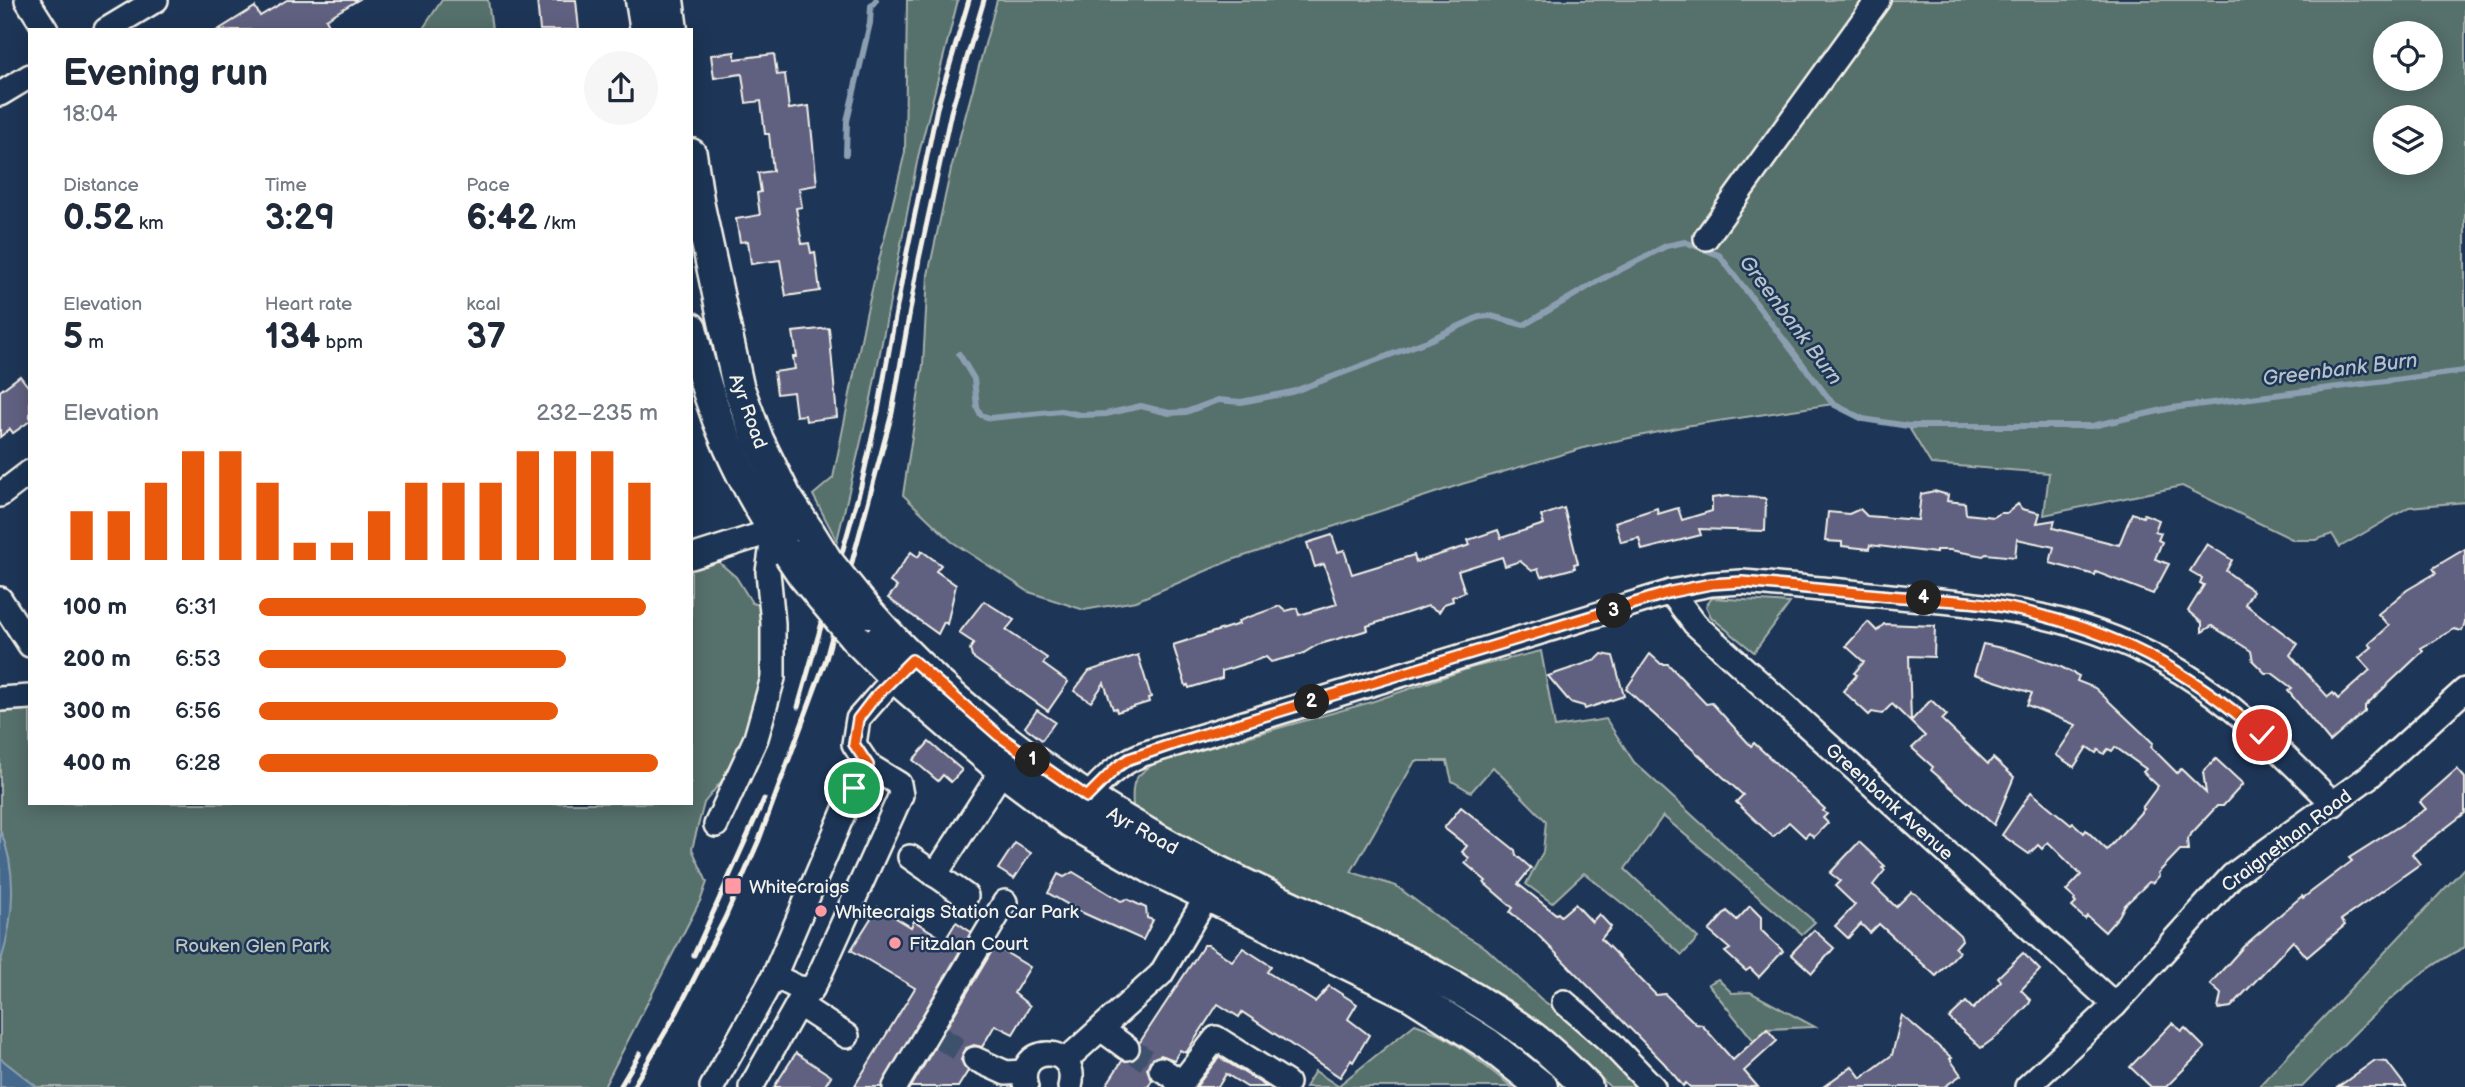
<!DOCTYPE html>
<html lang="en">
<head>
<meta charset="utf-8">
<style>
  :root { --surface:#fff; --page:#f6f6f7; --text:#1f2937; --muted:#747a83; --accent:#ea580c }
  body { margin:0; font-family:"Balsamiq Sans",sans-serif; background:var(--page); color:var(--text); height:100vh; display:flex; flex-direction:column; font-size:26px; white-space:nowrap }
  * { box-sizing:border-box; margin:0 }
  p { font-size:23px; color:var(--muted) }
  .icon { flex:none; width:38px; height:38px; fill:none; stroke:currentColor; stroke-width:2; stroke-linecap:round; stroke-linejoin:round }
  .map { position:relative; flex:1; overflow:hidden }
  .panel { position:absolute; left:28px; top:28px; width:665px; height:777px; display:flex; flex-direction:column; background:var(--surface); border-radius:0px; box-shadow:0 4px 18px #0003 }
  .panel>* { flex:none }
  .controls { position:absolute; left:2373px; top:21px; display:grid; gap:14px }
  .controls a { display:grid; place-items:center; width:70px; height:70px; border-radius:50%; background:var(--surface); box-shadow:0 4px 18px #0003; font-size:35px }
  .pin { position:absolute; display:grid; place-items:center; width:60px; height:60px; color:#fff; margin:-30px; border:4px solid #fff; border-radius:50%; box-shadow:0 2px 7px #0007 }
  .km { position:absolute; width:35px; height:35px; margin:-18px; border-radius:50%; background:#222; color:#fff; font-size:19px; line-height:35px; text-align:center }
  .round { display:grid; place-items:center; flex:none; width:74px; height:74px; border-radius:37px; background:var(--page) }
  .summary { display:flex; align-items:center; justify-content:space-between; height:119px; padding:0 35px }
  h1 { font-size:38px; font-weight:600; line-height:52px }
  .stats { display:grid; grid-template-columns:repeat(3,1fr); gap:10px; height:119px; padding:7px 35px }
  .stats div { display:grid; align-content:center }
  .stats b { font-size:35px; font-weight:600 }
  .stats small { font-size:19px; font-weight:400 }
  .stats p { font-size:19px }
  .chart { height:196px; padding:14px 35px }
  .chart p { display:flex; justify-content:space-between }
  .chart svg { width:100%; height:126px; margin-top:7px; stroke:var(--accent); stroke-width:6 }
  ul { padding:0 35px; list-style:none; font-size:23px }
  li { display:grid; grid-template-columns:112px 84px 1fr; align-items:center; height:52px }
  li i { height:18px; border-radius:9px; background:var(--accent) }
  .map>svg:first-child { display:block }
</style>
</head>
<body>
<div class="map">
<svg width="2465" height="1087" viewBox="0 0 2465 1087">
  <rect width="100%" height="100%" fill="#1d3557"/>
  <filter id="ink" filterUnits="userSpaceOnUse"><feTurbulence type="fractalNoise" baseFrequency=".0143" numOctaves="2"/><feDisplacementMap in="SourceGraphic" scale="14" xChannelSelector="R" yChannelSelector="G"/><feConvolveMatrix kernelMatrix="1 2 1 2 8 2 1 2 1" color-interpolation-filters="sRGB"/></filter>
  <g filter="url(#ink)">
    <!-- green -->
    <g fill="#57706c" stroke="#a6b0aa" stroke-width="2" fill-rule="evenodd">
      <path d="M442,0H488L492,30H422Z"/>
      <path d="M907,0H958L918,157L870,404L837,541L813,495L833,478L866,315L905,152Z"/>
      <path d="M997,0H2465V502L2409,507L2340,547L2332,534L2316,540H2294L2182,486L2044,515L2049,473L1931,464L1908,426L1863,419L1833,404L1691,425L1587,447L1462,484L1229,561L1136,601L1084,610L1029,592L951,541L903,495L923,365L928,275L951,169ZM2385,33H2431V79H2385ZM2385,117H2431V163H2385Z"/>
      <path d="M707,552L736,577L752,603L772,609L756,738L704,803L692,849L707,882L701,899L604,1087H0V699L30,697V803H691V557Z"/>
      <path d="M1712,598L1790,603L1754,652L1711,617L1706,606Z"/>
      <path d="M1541,651L1555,727L1606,719L1634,762L1738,857L1815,922L1802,934L1663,816L1625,869L1698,938L1682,955L1642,919L1584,873L1552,903L1526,884L1543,852L1546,821L1493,767L1471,792L1452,781L1447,761H1415L1351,872L1396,886L1451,927L1486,948L1541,999L1591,1036L1642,1087H1610L1585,1062L1514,1003L1439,959L1147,819L1133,806C1131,780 1134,777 1155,763L1371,702L1470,668Z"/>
      <path d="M2465,867V947C2401,979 2352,1037 2302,1087H2258Z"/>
      <path d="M1718,979L1732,993L1750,992L1815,1027L1767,1029L1754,1041L1708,984Z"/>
      <path d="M1415,1024C1452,1036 1481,1063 1512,1087H1305L1315,1071L1338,1086Z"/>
    </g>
    <!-- water -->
    <g fill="#45698c" stroke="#8b9fb1" stroke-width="2">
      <path d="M0,830C19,873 13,922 0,965Z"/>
      <path d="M0,1058L37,1087H0Z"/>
    </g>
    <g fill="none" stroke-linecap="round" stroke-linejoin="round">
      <!-- stream -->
      <g stroke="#8b9fb1" stroke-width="6">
        <path d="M846,154L847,121L870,23L871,6L876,0"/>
        <path d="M959,354L974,379L977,407L981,415L990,418L1061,411L1081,415L1106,414L1141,406L1169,413L1186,412L1218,400L1241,402L1292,392L1427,341L1479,317L1491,316L1524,325L1598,281L1666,246L1685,242L1719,255L1833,404L1863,419L1908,426H2092L2172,408L2465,371"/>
      </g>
    </g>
    <!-- building -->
    <g fill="#616081" stroke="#f4f1e8" stroke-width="2">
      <path d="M287,0H358L326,19L332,30H218L255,7L260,16Z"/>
      <path d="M537,0H576L579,30H540Z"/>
      <path d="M735,52V59L774,54L777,75L785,74L789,109L809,106L817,185L799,188L802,207L796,208L802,244L809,243L811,253L815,252L820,291L786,296L780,260L751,264L748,241L740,242L736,219L760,215L757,193L761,192L758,173L773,171L769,134H765L761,101L746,103L742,74L714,78L711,55Z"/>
      <path d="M829,328L837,417L806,421L805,415L796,416L793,392L777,394L774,372L795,369L793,357H797L793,332Z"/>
      <path d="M20,376L30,389V421L13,433L10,429L0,437V391Z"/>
      <path d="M1934,491L1948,495L1947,501L1965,503L1966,514L1994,517L2000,513H2007L2018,504L2022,509L2040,513L2037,523L2055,520L2053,528L2119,545L2132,513L2143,517L2144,514L2159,520L2155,531L2161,533L2158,540L2162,542L2155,559L2169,564L2153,594L2096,572L2095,575L2050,563L2054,547L2017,539L2015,557L1986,554L1983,556L1950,550H1936V553L1870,545L1869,549L1842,546V542L1825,541L1828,512L1849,514L1860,509L1867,516L1918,520L1921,494Z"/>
      <path d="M1727,496L1764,498L1766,500L1765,531L1699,529L1701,535L1642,550L1639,538L1621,542L1615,522L1657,508L1658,514L1678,508L1682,520L1712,511V498Z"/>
      <path d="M1564,508L1578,563L1574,564L1575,568L1541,577L1538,569L1532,571L1520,561L1505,566L1502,557L1458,571L1465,592L1452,597L1453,601L1444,604L1439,612L1428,606L1367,626L1368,630L1317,645L1302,654L1271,662L1266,657L1222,671V678L1189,688L1188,685L1186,686L1173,645L1239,624L1238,621L1280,606L1286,611L1297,608L1299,615L1337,604L1324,564L1315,567L1307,543L1332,535L1338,552L1344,550L1352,574L1414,555L1416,562L1470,545L1468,540L1498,530L1501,538L1544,524L1541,516Z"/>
      <path d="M2207,544L2232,560L2226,571L2253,591L2245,604L2298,644L2290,655L2328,697L2333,693L2338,699L2370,670L2359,658L2372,647L2369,644L2389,626L2378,614L2407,590L2436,573L2433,568L2465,549V622L2462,631L2454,629L2421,648L2423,651L2365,706V711L2330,742L2288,691L2292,688L2272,673H2265L2253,661L2251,651L2212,626L2202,632V623L2188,611L2204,585L2200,583L2202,578L2190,571Z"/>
      <path d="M922,551L941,565L936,571L956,585L947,624L944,622L938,634L888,598L897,587L890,582L911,552L918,557Z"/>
      <path d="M984,601L1014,620L1006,630L1047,658L1043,664L1068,682L1048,711L972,657L970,649L974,643L959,633Z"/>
      <path d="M1868,622L1877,631L1884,624L1935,626L1934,657L1909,656L1911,721L1931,700L1947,715L1942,720L1988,764L1993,758L2014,777L1994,825L1931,770L1933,767L1912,748L1925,736L1892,704L1882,714L1872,712L1869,715L1843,691L1857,675L1854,673L1864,662L1846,646Z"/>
      <path d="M1983,644L2015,651L2059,666L2079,676L2077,681L2095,688L2153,743L2151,747L2177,773L2181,769L2206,793L2203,772L2216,759L2243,784L2223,806H2217L2191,834L2187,839L2188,850H2180L2158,873L2159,876L2153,883L2149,882L2125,905L2119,916L2105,932L2087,916L2085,919L2072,907L2076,903L2074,901L2075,899L2066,891L2081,875L2048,842L2042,849L2038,845L2029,854L2002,835L2031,792L2071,825L2073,823L2084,833L2086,830L2107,850L2144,809L2142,808L2158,786L2143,772L2146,769L2115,747L2112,751L2108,749L2104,754L2098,750L2096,753L2087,747L2074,767L2056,755L2076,725L2027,705L2032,693L1974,674Z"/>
      <path d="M1602,654L1613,656L1624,696L1585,709L1584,706L1570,702L1548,676L1596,660Z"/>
      <path d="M1650,654L1661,664H1668L1706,704L1712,703L1751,746L1754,743L1825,809L1823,811L1827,814L1823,818L1828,823L1814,837L1809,833L1805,837L1789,822L1773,837L1736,802L1743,795L1626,689Z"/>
      <path d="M1138,655L1151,697L1148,698L1149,702L1117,712L1116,708L1113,709L1104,683L1091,702L1074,691L1089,671Z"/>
      <path d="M1037,710L1055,722L1042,740L1025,727Z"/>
      <path d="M929,742L962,770L951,782L943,775L938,781L913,760Z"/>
      <path d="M2457,769L2465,778V813L2412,854L2420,864L2341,920L2345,925L2307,957L2293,941L2231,1007L2218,1009L2221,994L2210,984L2244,946L2302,896L2303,898L2352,861L2349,858L2426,809L2420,802Z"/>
      <path d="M1461,807L1515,850L1516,855L1531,868L1518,884L1556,914L1558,913L1561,916L1575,904L1592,922L1599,914L1611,927L1601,939L1656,995L1665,994L1696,1024L1702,1025L1733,1060L1767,1029L1777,1041L1744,1071L1758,1087H1690L1686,1083L1683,1086L1664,1063L1535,932L1510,912L1513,908L1484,883L1486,881L1465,863L1469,858L1462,852L1467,846L1444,828Z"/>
      <path d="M1859,842L1885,866L1882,868L1885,870L1873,885L1896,907L1911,892L1916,894L1960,935L1962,940L1955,948L1959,952L1936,976L1879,924L1870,933L1861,924L1848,938L1835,926L1855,905L1835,886L1840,881L1830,873Z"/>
      <path d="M1015,843L1031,853L1014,879L998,869Z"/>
      <path d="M1073,872L1121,901L1127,899L1146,908L1147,918L1153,920L1143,940L1081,912L1048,893L1058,874L1064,877Z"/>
      <path d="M1750,906L1761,917V930L1783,951L1759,977L1750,968L1746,971L1725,952L1730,949L1709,931L1727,911L1737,920Z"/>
      <path d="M878,907L911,927L914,921L945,940L956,922L971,932L881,1087H854L915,988L851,950Z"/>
      <path d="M1814,930L1834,948L1812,973L1791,954Z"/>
      <path d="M1204,945H1208L1232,961L1243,948L1271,966L1267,972L1315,1002L1329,986L1357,1004L1348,1019L1369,1035L1353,1062L1351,1060L1340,1077L1242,1012L1239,1017L1218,1004L1186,1053L1180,1050L1174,1060L1161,1055L1150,1061L1147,1069L1152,1080L1148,1087H1105L1122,1061H1132L1139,1056L1140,1042Z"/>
      <path d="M995,946L1030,967L1014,993L1030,1006L1013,1034L995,1025L982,1047L974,1045L966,1048L961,1060L968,1071L958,1087H911Z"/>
      <path d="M2023,953L2040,970L2021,990L2031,1000L2029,1004L2000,1034L1981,1048L1949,1018L1966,1002L1973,1009L2001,981L1998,977Z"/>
      <path d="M1902,1015L1952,1058L1950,1059L1961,1075L1944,1087H1823L1852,1066L1861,1078L1892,1055Z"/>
      <path d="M2172,1023L2182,1031L2185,1028L2205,1048L2166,1087H2151L2130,1067Z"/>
      <path d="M796,1053L831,1076L824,1087H774Z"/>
      <path d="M1219,1057L1267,1087H1247L1226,1074L1218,1087H1196Z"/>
      <path d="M2374,1061L2387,1062L2406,1087H2338Z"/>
    </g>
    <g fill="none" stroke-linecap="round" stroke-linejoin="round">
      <!-- minor-tunnel -->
      <g stroke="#3d516d" stroke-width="23" stroke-dasharray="23 11" stroke-linecap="butt">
        <path d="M939,1037L975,1059"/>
        <path d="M1127,1048L1161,1069"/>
      </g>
      <defs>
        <g id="minor">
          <path d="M27,0L46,30"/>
          <path d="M106,30L156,0"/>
          <path d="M0,94L30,76"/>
          <path d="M1706,238L1878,0"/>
          <path d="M0,495L30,472"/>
          <path d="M691,557L785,527"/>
          <path d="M1671,592L1695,624L2115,1005"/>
          <path d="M0,599L30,645"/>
          <path d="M0,699L30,697"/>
          <path d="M868,765L854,788L774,976L799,988L812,989L819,976L901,795L899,784L868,765L854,744L858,719L904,667"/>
          <path d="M1079,809C1095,786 1116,764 1143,754L1671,592L1711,584L1742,582C1791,586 1841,591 1890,596C1997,606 2087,614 2181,672C2238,707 2285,757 2334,804"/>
          <path d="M716,825L756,738L773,678V623L768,572L774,531"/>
          <path d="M910,857L966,896"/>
          <path d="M935,875L1011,757"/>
          <path d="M1564,1002L1608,1040L1653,1087"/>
          <path d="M798,1004L847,1036"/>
          <path d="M1101,1029L1127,1048"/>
          <path d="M975,1059L1006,1073L1024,1072"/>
          <path d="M1065,1061L1161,974L1216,881"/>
          <path d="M1161,1069L1183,1083"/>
          <path d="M712,1087L774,976"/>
          <path d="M751,1087L798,1004L812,989"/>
          <path d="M895,1087L1005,902"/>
          <path d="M1026,1087C1013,1045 1081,1041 1070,1087"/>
          <path d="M1178,1087L1216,1038L1287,1083"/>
          <path d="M2027,1087L2115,1005L2233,875L2370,776L2465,690"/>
        </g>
        <g id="major">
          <path d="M641,0L646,30"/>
          <path d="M668,0L672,30"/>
          <path d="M691,154L699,206L738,386L758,440L786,497L809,532"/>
          <path d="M691,328C710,415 740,481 789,554"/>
          <path d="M868,612C965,723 1088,806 1219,872C1323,924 1433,965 1528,1034C1549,1049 1568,1069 1587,1087"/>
          <path d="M857,640L894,677L1001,769L1071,822L1151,868L1411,995L1488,1044L1542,1087"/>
        </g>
      </defs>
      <!-- minor casing -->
      <use href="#minor" stroke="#f4f1e8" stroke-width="28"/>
      <!-- major casing -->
      <use href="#major" stroke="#f4f1e8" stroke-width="35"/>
      <!-- minor -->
      <use href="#minor" stroke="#1d3557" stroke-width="23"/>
      <!-- major -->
      <use href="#major" stroke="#1d3557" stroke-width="30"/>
      <!-- rail -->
      <g stroke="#f4f1e8" stroke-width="5">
        <path d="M798,707L861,486L878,411L906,257L937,108L969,0"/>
        <path d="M694,955L764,799"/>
        <path d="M620,1087L640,1053"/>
        <path d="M633,1087L677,1012L725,918L759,840L826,659L892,413L919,259L951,112L984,0"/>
      </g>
      <defs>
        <g id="major-bridge">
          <path d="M809,532L827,561L868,612"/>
          <path d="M789,554L803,575L857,640"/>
        </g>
      </defs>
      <!-- major-bridge casing -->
      <use href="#major-bridge" stroke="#f4f1e8" stroke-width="35" stroke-linecap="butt"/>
      <!-- major-bridge -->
      <use href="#major-bridge" stroke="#1d3557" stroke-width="30"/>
    </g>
  </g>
  <g fill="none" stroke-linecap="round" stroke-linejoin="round" filter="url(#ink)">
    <defs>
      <path id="route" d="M854,788L868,765L854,744L858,719L874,698L912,660L998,735L1087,797L1117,767L1129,759L1188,739L1671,592L1711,584L1742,582C1792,586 1841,592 1891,596C1932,600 1973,600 2013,609C2111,629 2188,669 2262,735"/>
    </defs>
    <!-- route casing -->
    <use href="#route" stroke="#fff" stroke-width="14"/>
    <!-- route -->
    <use href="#route" stroke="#ea580c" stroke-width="9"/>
  </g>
  <!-- markers -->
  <g fill="#ff9aa2" stroke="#1d3557" stroke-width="2.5">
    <rect x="724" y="877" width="18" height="18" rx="3.5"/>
    <circle cx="821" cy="911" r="7"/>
    <circle cx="895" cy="943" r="7"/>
  </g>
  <g text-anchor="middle" stroke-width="5" stroke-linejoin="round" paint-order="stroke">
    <!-- street labels -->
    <g font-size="19" fill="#f4f1e8" stroke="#1d3557">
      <text transform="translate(749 411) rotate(70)" y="7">Ayr Road</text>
      <text transform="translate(1890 801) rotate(42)" y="7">Greenbank Avenue</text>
      <text transform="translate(1143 830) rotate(29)" y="7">Ayr Road</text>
      <text transform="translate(2286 840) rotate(-37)" y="7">Craignethan Road</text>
    </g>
    <!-- poi labels -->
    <g font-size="19" fill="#f4f1e8" stroke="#1d3557" text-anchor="start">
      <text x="749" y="893">Whitecraigs</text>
      <text x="835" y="918">Whitecraigs Station Car Park</text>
      <text x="909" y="950">Fitzalan Court</text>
    </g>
    <!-- park labels -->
    <g font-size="19" fill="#bdc4bd" stroke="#1d3557">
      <text x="252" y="952">Rouken Glen Park</text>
    </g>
    <!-- water labels -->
    <g font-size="21" font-style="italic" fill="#b7c1c8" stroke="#1d3557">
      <text transform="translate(1791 320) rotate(53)" y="7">Greenbank Burn</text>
      <text transform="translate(2340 369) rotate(-7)" y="7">Greenbank Burn</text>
    </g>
  </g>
</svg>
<div class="controls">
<a><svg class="icon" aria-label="locate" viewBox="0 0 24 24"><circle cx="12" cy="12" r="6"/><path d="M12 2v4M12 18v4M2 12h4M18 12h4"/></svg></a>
<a><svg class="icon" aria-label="layers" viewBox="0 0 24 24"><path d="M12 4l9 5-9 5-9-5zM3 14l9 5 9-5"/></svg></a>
</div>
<div class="pin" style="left:854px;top:788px;background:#1e9e55"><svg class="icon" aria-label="arrive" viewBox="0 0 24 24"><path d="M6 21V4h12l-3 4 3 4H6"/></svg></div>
<div class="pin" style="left:2262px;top:735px;background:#d93025"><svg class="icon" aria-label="check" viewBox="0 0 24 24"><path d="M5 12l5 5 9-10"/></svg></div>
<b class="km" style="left:1033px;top:760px">1</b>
<b class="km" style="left:1312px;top:702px">2</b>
<b class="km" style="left:1614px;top:611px">3</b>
<b class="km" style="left:1924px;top:598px">4</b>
<section class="panel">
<div class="summary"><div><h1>Evening run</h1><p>18:04</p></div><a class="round"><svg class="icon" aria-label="share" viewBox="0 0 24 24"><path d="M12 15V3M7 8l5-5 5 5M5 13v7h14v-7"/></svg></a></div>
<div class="stats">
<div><p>Distance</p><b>0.52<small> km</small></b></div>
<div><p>Time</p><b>3:29</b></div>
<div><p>Pace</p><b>6:42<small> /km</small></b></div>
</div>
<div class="stats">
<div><p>Elevation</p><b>5<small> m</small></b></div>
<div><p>Heart rate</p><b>134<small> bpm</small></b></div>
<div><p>kcal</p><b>37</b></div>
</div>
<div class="chart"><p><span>Elevation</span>232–235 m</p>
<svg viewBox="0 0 160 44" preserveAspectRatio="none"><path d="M5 44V27M15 44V27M25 44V17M35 44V6M45 44V6M55 44V17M65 44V38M75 44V38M85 44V27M95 44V17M105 44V17M115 44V17M125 44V6M135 44V6M145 44V6M155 44V17"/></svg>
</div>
<ul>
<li><b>100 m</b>6:31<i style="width:97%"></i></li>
<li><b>200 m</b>6:53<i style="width:77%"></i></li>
<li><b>300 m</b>6:56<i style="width:75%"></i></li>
<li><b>400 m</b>6:28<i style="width:100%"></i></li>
</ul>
</section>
</div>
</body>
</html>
